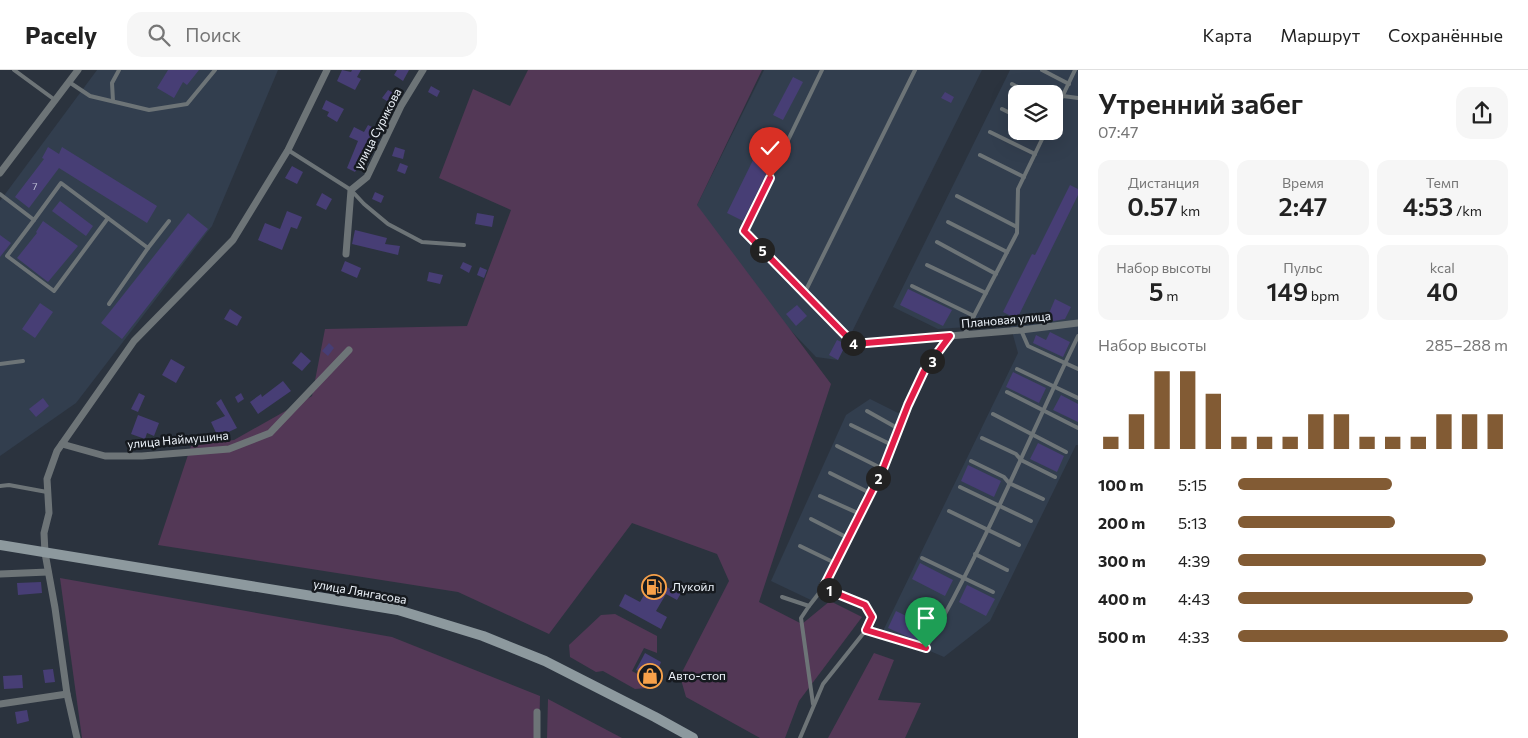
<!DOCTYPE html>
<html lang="ru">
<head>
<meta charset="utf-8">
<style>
  :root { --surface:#fff; --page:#f6f6f6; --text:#222; --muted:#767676; --line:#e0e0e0; --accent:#825b34 }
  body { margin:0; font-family:Commissioner,sans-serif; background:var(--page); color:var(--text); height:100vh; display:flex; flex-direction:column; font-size:19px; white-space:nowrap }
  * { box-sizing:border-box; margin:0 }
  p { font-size:16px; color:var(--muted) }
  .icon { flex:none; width:28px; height:28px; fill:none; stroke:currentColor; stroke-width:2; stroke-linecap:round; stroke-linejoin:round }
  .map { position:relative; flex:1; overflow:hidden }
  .panel { display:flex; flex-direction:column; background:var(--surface); width:450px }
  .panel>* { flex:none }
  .fabs { position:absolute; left:1008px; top:15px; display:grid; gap:10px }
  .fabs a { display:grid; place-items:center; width:55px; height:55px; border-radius:10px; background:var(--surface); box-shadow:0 5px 20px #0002; font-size:25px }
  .pin { position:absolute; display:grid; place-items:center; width:42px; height:42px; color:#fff; margin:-51px -21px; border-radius:50% 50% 50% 0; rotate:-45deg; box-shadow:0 0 5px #0007 }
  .pin .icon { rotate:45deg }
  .km { position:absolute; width:25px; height:25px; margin:-12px; border-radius:50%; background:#222; color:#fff; font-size:14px; line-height:25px; text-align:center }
  .round { display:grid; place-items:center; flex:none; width:52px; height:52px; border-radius:15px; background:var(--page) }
  .headline { display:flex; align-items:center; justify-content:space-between; height:85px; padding:0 20px }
  h1 { font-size:28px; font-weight:600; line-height:38px }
  .metrics { display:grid; grid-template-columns:repeat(3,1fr); gap:8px; height:85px; padding:5px 20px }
  .metrics div { display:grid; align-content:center; border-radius:12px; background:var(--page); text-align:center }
  .metrics b { font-size:25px; font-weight:600 }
  .metrics small { font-size:14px; font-weight:400 }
  .metrics p { font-size:14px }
  .chart { height:140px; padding:10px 20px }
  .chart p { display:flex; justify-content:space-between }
  .chart svg { width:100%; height:90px; margin-top:5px; stroke:var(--accent); stroke-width:6 }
  ul { padding:0 20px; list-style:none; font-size:16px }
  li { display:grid; grid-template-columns:80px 60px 1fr; align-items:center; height:38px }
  li i { height:12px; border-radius:6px; background:var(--accent) }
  header { display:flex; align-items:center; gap:30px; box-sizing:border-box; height:70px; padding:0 25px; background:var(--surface); border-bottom:1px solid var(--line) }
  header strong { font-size:24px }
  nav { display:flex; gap:28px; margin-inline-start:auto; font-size:18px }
  .search { width:350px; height:45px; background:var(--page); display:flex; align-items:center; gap:12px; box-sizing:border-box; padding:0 18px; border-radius:15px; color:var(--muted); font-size:19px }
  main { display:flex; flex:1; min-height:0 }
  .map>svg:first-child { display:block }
</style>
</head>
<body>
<header>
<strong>Pacely</strong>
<div class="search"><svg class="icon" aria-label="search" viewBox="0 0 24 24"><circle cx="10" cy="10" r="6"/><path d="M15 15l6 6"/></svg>Поиск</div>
<nav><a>Карта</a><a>Маршрут</a><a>Сохранённые</a></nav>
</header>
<main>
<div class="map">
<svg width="1078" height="668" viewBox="0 0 1078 668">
  <rect width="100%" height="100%" fill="#2b333e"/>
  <!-- built -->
  <g fill="#323e4e" fill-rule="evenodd">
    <path d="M97,0H278L212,156L76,333L0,386V131Z"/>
    <path d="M764,0H982L838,290L816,287L718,184L697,135Z"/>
    <path d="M1010,0H1078V375H1076L990,551L944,587L883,561L1018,283L1010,254L938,259L893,237ZM1016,24H1054V61H1016Z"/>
    <path d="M870,329L902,345L813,531L771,511L846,345Z"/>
  </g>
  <!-- green -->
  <g fill="#533856">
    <path d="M528,0H762L697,135L831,314L759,532L802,554L830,531L862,547L799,631L785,668H760L686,627L680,606L729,511L717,484L632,453L549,564L458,522L158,475L191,376L234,370L312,326L325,259L467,256L511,140L439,108L473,19L510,36Z"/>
    <path d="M60,508L392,567L540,626L539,668H82Z"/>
    <path d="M615,544L657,566V583L644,578L632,601L652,612L648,618L635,619L603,601L596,602L570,587L569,575L601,545Z"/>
    <path d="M874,583L894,590L878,630L921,633L905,668H828Z"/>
    <path d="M548,629L622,668H547Z"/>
  </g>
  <!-- building -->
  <g fill="#473e75">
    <path d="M168,0H199L187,15L183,12L174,28L157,18Z"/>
    <path d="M342,0L351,2L352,0H361L357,7L361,9L355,20L337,11Z"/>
    <path d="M397,0H409L403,11L394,5Z"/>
    <path d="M793,7L803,12L783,50L773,45Z"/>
    <path d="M431,16L440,21L437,27L428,22Z"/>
    <path d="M388,20L395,24L390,33L382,28Z"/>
    <path d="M945,22L954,27L951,33L941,28Z"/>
    <path d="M326,30L344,39L337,52L327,46L329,42L322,39Z"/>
    <path d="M368,55L376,59L374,64L379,66L372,81L370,80L364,92L361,91L355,102L347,98L358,71L349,67L354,57L364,62Z"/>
    <path d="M48,77L59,84L62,77L157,136L147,153L59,98L29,138L15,127L44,89L42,88Z"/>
    <path d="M395,77L405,80L403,89L392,86Z"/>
    <path d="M755,86L771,94L743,151L727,143Z"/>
    <path d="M400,93L408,96L405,104L397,101Z"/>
    <path d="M292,96L303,102L297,114L285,108Z"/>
    <path d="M1070,115L1078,119V125L1017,249L1003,242L1032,184L1035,185Z"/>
    <path d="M375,122L384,126L381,133L372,129Z"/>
    <path d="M322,123L332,129L326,140L316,135Z"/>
    <path d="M60,131L93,156L86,166L52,141Z"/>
    <path d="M287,141L302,147L297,159L291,157L282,180L258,170L265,153L280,159Z"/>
    <path d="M188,143L208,159L122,269L101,253Z"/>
    <path d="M477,143L494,146L492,157L475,154Z"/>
    <path d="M43,151L78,176L48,212L17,188L37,163L36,162Z"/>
    <path d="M355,160L387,168L385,174L400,176L398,185L352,174Z"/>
    <path d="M0,165L11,173L0,187Z"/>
    <path d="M345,191L361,198L357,208L341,201Z"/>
    <path d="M463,192L472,196L469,203L460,198Z"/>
    <path d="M480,197L487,200L484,208L477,205Z"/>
    <path d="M429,202L443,205L440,214L427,211Z"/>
    <path d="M908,219L952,240L943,256L900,235Z"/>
    <path d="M1055,229L1071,237L1065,249L1054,251L1047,248Z"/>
    <path d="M40,233L53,242L35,268L22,259Z"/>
    <path d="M797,235L807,246L796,256L786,244Z"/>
    <path d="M230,239L242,247L237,256L224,249Z"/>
    <path d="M1050,262L1070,272L1063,287L1033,273L1036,265L1046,270Z"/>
    <path d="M837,270L846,274L838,290L829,285Z"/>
    <path d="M329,273L334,278L328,286L322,281Z"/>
    <path d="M301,282L311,291L302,301L292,293Z"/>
    <path d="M171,289L185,297L176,313L162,305Z"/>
    <path d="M1013,302L1046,318L1039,333L1006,317Z"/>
    <path d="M283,311L291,321L258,344L250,332L261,324L262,327Z"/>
    <path d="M139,323L145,326L138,342L131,339Z"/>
    <path d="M241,323L244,329L238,333L235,327Z"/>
    <path d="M1061,325L1078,334V352L1053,340Z"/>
    <path d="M43,328L49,336L36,347L29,339Z"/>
    <path d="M221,329L237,358L218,367L211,352L225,346L216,333Z"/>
    <path d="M138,345L159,353L154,366L147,363L145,369L131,364Z"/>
    <path d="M1038,373L1064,386L1057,402L1030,389Z"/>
    <path d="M968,395L1001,411L994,427L961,411Z"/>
    <path d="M920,493L953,510L945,526L912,509Z"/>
    <path d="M653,509L670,519L674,510L685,516L677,530L666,524L656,541L667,547L661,559L619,536L625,524L640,532Z"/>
    <path d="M41,512L42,523L18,525L17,513Z"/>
    <path d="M967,515L995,529L986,546L959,532Z"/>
    <path d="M896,541L929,557L922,573L888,558Z"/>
    <path d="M645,583L661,592L654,610L636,600Z"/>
    <path d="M53,599L55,612L45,613L43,600Z"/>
    <path d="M22,605L23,618L4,619L3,606Z"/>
    <path d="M27,640L29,651L17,654L15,642Z"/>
  </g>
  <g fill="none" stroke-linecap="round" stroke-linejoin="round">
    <!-- service -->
    <g stroke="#6d7477" stroke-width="4">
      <path d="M14,0L55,30"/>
      <path d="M822,0L744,161L849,269"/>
      <path d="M1042,0L1069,14"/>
      <path d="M69,12L90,26L149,40L187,34L215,0"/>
      <path d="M1012,14L1031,24"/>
      <path d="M1063,26L1078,28"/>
      <path d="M113,31L112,13L119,0"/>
      <path d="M1002,39L1016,46"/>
      <path d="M1054,44L1075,0"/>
      <path d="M990,62L1035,84"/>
      <path d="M288,80L351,120L364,134L388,154L422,172L464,175"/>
      <path d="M980,85L1024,107"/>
      <path d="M0,124L34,150L61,113L148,178L169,151"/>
      <path d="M957,126L1017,157"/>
      <path d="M34,150L7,186L54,221L108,148"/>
      <path d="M948,152L1007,182"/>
      <path d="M937,172L996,204"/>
      <path d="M927,195L986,223"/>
      <path d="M912,216L974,246"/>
      <path d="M804,224L915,0"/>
      <path d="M109,234L148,178"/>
      <path d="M1021,260L1028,276L1078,299"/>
      <path d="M964,265L1017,163L1018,119L1046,61"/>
      <path d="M0,294L23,291"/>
      <path d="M1017,299L1078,328"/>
      <path d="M1007,322L1078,358"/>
      <path d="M867,341L899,359"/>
      <path d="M993,344L1066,382"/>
      <path d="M851,355L892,375"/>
      <path d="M982,368L1016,384L1021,390L1055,407"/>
      <path d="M837,376L883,399"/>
      <path d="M971,391L1004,407L1009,413L1043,429"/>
      <path d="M830,403L870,423"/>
      <path d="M0,416L9,415L47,422"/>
      <path d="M960,417L1031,451"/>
      <path d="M820,426L860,444"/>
      <path d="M949,441L1019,475"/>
      <path d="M811,449L848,468"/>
      <path d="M800,476L835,493"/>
      <path d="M975,484L1007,500"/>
      <path d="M922,488L993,522"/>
      <path d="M782,527L809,536L823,518"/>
      <path d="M809,536L801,548L813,634"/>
      <path d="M866,560L872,547L865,535L823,518L883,399L908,335L924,301L950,266"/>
      <path d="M800,668L823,614L866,560L926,578C984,478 1028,370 1078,266"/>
    </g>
    <!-- minor -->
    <g stroke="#6d7477" stroke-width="7">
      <path d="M0,103L78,0"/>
      <path d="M346,184L351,120L367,107L401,36L423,0"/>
      <path d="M849,269L854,274L1021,260L1078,253"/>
      <path d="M62,374L105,386H142L229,379L270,363L349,280"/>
      <path d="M0,504L48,502"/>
      <path d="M0,634L67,624"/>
      <path d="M77,668L67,624L55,538L45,483L44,463L49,443L47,409L57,381L134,271L233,170L288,80L327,0"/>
      <path d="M537,668V642"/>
    </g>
    <!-- secondary -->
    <path stroke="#8d999e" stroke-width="10" d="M0,475L398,540L483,566L545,591L655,647L693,668"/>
  </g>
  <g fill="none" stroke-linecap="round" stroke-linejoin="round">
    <defs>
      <path id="route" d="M770,108L744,161L854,274L950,266L924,301L908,335L883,399L823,518L865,535L872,547L866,560L926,578"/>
    </defs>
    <!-- route casing -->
    <use href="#route" stroke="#fff" stroke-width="10"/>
    <!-- route -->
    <use href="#route" stroke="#e11d48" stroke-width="6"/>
  </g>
  <!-- icons -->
  <defs>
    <symbol id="fuel-ring" viewBox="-11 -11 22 22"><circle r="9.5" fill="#161a1f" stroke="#f7a14a" stroke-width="1.5"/><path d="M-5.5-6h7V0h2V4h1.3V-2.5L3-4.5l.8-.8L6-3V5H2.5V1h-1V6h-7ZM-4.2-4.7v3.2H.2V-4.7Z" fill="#f7a14a"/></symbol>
    <symbol id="shop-ring" viewBox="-11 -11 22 22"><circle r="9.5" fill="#161a1f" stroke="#f7a14a" stroke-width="1.5"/><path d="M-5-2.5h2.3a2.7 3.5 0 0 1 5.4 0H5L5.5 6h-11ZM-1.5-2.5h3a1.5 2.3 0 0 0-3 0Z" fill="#f7a14a"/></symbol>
  </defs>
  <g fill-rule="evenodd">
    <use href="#fuel-ring" x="640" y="503" width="28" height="28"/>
    <use href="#shop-ring" x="636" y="592" width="28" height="28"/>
  </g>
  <g text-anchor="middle" stroke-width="5" stroke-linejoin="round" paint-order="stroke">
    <!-- number labels -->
    <g font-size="10" fill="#c4c6da">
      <text x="35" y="120">7</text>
    </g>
    <!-- street labels -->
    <g font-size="12" fill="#eef4fb" stroke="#161a1f">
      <text transform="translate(378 59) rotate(-63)" y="4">улица Сурикова</text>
      <text transform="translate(1006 250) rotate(-5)" y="4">Плановая улица</text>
      <text transform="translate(178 370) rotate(-5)" y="4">улица Наймушина</text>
      <text transform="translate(360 522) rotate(10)" y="4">улица Лянгасова</text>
    </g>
    <!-- poi labels -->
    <g font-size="12" fill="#eef4fb" stroke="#161a1f" text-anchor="start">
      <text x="672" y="521">Лукойл</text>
      <text x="668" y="610">Авто-стоп</text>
    </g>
  </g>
</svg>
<div class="fabs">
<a><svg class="icon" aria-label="layers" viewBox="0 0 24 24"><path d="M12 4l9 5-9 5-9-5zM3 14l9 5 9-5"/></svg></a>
</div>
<div class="pin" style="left:926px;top:578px;background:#1e9e55"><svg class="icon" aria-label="arrive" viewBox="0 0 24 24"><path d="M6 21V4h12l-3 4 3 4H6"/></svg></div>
<div class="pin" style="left:770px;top:108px;background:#d93025"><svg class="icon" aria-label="check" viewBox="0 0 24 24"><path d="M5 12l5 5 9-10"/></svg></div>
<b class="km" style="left:829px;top:520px">1</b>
<b class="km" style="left:878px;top:408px">2</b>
<b class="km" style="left:932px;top:291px">3</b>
<b class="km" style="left:853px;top:273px">4</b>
<b class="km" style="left:762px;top:180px">5</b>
</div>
<section class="panel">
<div class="headline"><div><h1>Утренний забег</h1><p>07:47</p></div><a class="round"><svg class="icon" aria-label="share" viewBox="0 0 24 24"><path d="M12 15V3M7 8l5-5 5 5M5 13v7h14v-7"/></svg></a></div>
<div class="metrics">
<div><p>Дистанция</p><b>0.57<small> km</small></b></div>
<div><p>Время</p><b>2:47</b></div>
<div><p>Темп</p><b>4:53<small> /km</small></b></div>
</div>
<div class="metrics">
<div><p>Набор высоты</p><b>5<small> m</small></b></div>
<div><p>Пульс</p><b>149<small> bpm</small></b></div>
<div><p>kcal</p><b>40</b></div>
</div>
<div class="chart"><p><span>Набор высоты</span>285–288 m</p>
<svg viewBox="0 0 160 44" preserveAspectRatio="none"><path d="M5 44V38M15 44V27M25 44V6M35 44V6M45 44V17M55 44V38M65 44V38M75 44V38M85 44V27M95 44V27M105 44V38M115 44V38M125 44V38M135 44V27M145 44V27M155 44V27"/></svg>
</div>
<ul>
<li><b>100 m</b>5:15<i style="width:57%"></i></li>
<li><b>200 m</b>5:13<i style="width:58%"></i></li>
<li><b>300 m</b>4:39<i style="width:92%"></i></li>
<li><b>400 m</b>4:43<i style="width:87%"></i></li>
<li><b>500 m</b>4:33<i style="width:100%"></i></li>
</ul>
</section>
</main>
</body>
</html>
